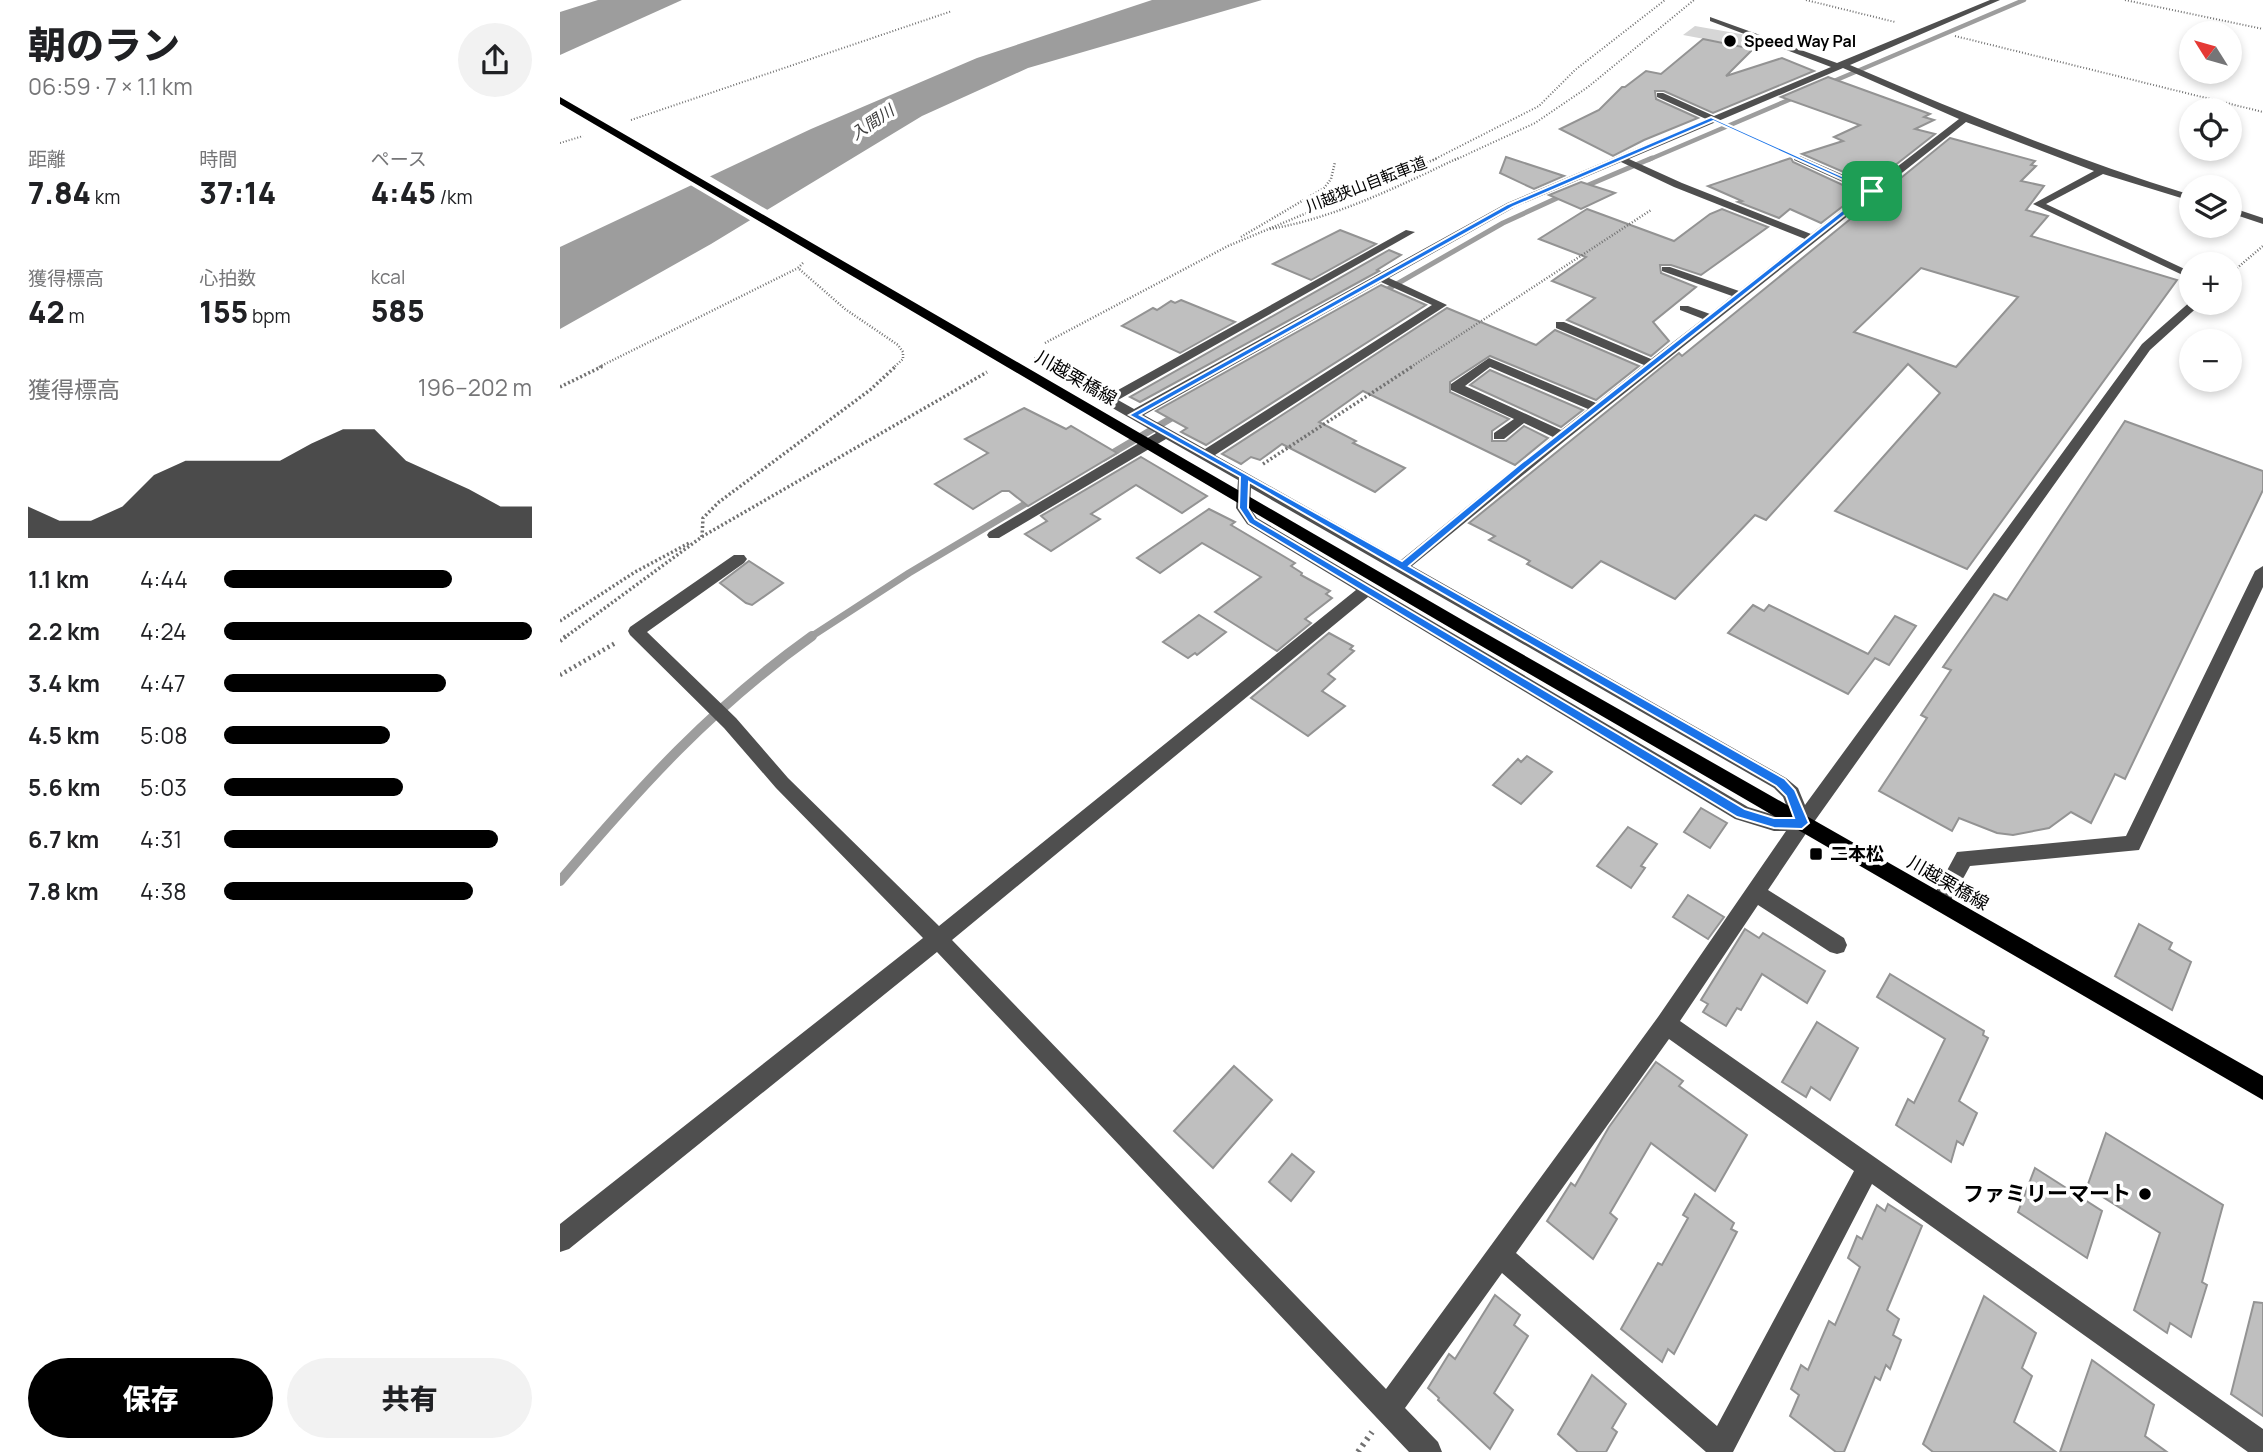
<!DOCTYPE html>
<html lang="ja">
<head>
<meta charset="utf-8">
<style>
  :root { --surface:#fff; --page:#f2f2f2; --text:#202124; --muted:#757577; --accent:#000 }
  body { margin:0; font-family:Manrope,"Noto Sans JP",sans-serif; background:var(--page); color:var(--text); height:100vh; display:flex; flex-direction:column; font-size:26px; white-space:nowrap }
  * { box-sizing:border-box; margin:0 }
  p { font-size:23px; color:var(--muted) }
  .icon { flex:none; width:38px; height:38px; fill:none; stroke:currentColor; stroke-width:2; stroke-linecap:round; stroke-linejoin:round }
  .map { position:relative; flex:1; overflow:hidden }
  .details { display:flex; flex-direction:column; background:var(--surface); width:560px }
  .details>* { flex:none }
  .needle { width:46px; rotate:307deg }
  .fabs { position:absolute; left:1619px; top:21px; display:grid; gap:14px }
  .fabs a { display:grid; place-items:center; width:63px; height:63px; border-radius:50%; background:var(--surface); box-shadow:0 4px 10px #0003; font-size:35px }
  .pin { position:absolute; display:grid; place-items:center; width:60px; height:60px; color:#fff; margin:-30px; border-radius:14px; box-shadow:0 4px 10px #0006 }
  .round { display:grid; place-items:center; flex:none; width:74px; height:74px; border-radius:37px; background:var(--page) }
  .headline { display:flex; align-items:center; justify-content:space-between; height:119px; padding:0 28px }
  h1 { font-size:38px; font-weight:800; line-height:52px }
  .stats { display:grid; grid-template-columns:repeat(3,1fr); gap:10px; height:119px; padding:7px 28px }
  .stats div { display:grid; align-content:center }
  .stats b { font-size:30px; font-weight:800 }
  .stats small { font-size:19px; font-weight:400 }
  .stats p { font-size:19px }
  .chart { height:196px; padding:14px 28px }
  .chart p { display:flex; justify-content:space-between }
  .chart svg { width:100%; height:126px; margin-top:7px; fill:var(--accent); opacity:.7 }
  .primary-button { display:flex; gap:14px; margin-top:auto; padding:14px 28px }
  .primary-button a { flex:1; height:80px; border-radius:42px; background:var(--accent); color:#fff; font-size:28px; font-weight:800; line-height:80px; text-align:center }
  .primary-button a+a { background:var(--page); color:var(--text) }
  ul { padding:0 28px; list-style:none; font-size:23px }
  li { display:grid; grid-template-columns:112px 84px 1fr; align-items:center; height:52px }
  li i { height:18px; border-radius:9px; background:var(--accent) }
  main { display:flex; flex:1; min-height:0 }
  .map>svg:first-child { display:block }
</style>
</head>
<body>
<main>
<section class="details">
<div class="headline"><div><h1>朝のラン</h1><p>06:59 · 7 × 1.1 km</p></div><a class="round"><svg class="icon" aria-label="share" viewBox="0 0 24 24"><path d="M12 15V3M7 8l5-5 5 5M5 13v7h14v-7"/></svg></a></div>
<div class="stats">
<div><p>距離</p><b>7.84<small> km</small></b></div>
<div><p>時間</p><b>37:14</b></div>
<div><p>ペース</p><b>4:45<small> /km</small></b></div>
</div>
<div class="stats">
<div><p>獲得標高</p><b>42<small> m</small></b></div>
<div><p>心拍数</p><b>155<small> bpm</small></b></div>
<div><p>kcal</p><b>585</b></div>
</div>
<div class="chart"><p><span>獲得標高</span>196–202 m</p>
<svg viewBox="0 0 160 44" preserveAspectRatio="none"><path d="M0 44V33L10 38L20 38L30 33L40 22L50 17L60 17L70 17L80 17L90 11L100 6L110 6L120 17L130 22L140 27L150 33L160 33V44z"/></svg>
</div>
<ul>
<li><b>1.1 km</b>4:44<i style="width:74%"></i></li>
<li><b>2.2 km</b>4:24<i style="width:100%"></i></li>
<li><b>3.4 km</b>4:47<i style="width:72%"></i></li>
<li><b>4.5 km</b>5:08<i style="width:54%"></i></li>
<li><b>5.6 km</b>5:03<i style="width:58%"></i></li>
<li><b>6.7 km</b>4:31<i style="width:89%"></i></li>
<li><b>7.8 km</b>4:38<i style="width:81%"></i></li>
</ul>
<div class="primary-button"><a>保存</a><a>共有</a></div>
</section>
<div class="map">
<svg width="1703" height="1452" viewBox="0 0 1703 1452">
  <rect width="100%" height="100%" fill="#fff"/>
  <!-- green -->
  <path fill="#d6d6d6" d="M1135,26L1192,36L1182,46L1123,35Z"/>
  <!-- water -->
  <g fill="#9d9d9d">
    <path d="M38,0H122L0,55V12Z"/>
    <path d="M592,0H702L468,68L362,116L151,244L0,329V247L251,129L417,58Z"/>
  </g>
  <!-- pier -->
  <path fill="#fff" d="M146,174L211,212L193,222L127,183Z"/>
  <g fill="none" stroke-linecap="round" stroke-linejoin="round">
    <!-- stream-far3 -->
    <g stroke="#9d9d9d" stroke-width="4.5">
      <path d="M1267,84L1464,0"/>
      <path d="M1088,160L1238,96"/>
    </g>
    <!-- stream-far2 -->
    <g stroke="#9d9d9d" stroke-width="5">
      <path d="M1019,189L1092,158"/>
      <path d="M821,293L943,223L1006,194"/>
    </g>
    <!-- stream-far1 -->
    <g stroke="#9d9d9d" stroke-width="7">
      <path d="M544,458L620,413"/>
      <path d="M249,638L349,573L475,498"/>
    </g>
    <!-- stream -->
    <path stroke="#9d9d9d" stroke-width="10" d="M0,881C81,786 150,709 252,636"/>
  </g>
  <!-- building -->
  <g fill="#bfbfbf" stroke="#939393" stroke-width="2" fill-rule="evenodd">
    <path d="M1143,39L1193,49L1166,76L1222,58L1254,71L1153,113L1104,91H1095L1096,99L1138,118L1084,140L1053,156L1000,129L1039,110L1062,87H1065L1086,71L1101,74Z"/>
    <path d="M1268,77L1370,114L1364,117L1374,120L1355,129L1375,134L1311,184L1242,154L1283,141L1274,137L1300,125L1221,97Z"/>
    <path d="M1390,138L1475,161L1471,165L1476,166L1461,181L1484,186L1466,210L1488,216L1471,236L1617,280L1407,569L1275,511L1380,393L1348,364L1206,520L1195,515L1115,599L1041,561L1012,588L967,564L970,561L929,540L935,536L909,523L1119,353L1122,356ZM1361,268L1458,297L1396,367L1294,332Z"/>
    <path d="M946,157L1004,176L974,189L940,173Z"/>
    <path d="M1231,158L1233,162L1300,193L1261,223L1230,209L1219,218L1178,202L1182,201L1148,186Z"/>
    <path d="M1021,182L1055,193L1021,209L989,195Z"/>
    <path d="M1027,209L1114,241L1150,214L1162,209L1208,227L1141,275L1111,265H1100L1101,273L1136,287L1093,322L1109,341L1091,356L1007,320L1035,298L992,281L1026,257L979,239Z"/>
    <path d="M780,230L816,244L751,280L713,264Z"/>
    <path d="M829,250L841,255L817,270L819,271L580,402L570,397Z"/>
    <path d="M821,285L866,305L646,445L621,432L627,428L596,411Z"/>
    <path d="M621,300L675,322L620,353L562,326L593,308L597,310L611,301L615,303Z"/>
    <path d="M887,308L976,345L995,330L1079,366L1036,400L930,356L890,382V392L949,419L932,431V441H946L964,426L988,438L955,465L803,391L759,422L796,441L793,443L845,468L815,492L722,444L700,460L691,457L681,464L662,454Z"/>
    <path d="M930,370L1023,410L1001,427L910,385Z"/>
    <path d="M464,408L506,429L511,426L557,453L468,506L449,491H442L413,509L375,484L428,453L405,439Z"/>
    <path d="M1565,421L1703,471V490L1565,779L1555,774L1531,823L1511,812L1489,828L1453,835L1437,833L1399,818L1392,831L1319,791L1367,718L1361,715L1391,670L1383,667L1434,594L1447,600Z"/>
    <path d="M581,457L647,496L622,513L576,485L531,514L540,519L491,551L465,534L487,521L481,516Z"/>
    <path d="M649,509L675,522L671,525L735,563L731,566L742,573L741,575L770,591L766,594L772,598L745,619L751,623L717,651L655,612L701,577L642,543L600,573L577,558Z"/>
    <path d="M189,561L223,583L192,605L186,603L160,583Z"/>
    <path d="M1193,605L1204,611L1209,605L1308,654L1335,616L1356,626L1329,665L1315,658L1288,694L1168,633Z"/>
    <path d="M639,615L666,632L637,655L635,653L628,658L603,642Z"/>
    <path d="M769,633L793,646L790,649L794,651L768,674L775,679L762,691L785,706L748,736L691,698Z"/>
    <path d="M967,756L992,772L961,804L933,785L958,759L961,762Z"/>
    <path d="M1141,808L1167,823L1150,848L1124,832Z"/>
    <path d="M1068,827L1097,844L1081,866L1085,868L1071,888L1037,866Z"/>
    <path d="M1128,895L1164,917L1148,939L1113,917Z"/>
    <path d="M1579,924L1612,943L1609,949L1631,962L1612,1010L1555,976Z"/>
    <path d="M1185,929L1199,938L1203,933L1265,971L1247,1003L1202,974L1181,1010L1177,1008L1166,1026L1143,1012L1148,1004L1141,1000Z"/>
    <path d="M1330,974L1424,1031L1423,1035L1428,1038L1399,1101L1417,1113L1403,1145L1397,1141L1391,1162L1336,1125L1348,1099L1354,1103L1385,1039L1317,997Z"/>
    <path d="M1257,1022L1298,1048L1270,1100L1251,1087L1246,1097L1222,1082Z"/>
    <path d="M1096,1062L1123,1081L1119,1086L1187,1135L1155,1191L1091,1143L1050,1213L1057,1219L1033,1259L987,1221L1011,1183L1015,1186L1049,1127Z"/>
    <path d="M674,1066L712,1100L653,1168L614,1131Z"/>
    <path d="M1546,1133L1663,1205L1642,1282L1647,1285L1631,1337L1610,1323L1607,1333L1574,1310L1600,1233L1527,1187Z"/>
    <path d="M732,1154L754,1172L731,1201L709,1182Z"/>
    <path d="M1475,1168L1542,1211L1527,1258L1458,1212Z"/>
    <path d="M1135,1194L1174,1223L1171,1229L1177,1232L1114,1354L1108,1349L1102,1362L1061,1329L1098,1263L1102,1265L1128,1218L1123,1215Z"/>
    <path d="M1328,1204L1362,1226L1327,1310L1339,1319L1333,1335L1341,1340L1330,1369L1326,1365L1320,1380L1315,1377L1284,1452H1276L1230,1416L1239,1395L1231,1389L1241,1365L1248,1370L1269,1321L1275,1325L1300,1267L1288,1258L1297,1236L1302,1239L1317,1205L1325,1211Z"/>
    <path d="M935,1295L960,1315L954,1325L968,1336L934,1393L953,1410L930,1449L878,1400L879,1398L868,1388L889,1354L895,1359Z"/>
    <path d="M1424,1296L1476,1333L1462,1368L1472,1376L1454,1422L1496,1452H1373L1363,1444Z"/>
    <path d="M1694,1302L1703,1303V1416L1671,1394Z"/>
    <path d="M1532,1360L1594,1405L1585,1436L1607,1452H1500Z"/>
    <path d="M1032,1375L1066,1404L1052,1428L1057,1432L1046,1452H1018L998,1434Z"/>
  </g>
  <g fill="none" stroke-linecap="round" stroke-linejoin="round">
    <!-- path-far4 -->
    <g stroke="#717171" stroke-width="2" stroke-dasharray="1 2" stroke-linecap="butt">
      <path d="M1246,0L1335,22"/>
      <path d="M1565,0L1703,29"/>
      <path d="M1395,36L1703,112"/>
      <path d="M71,120L392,11"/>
      <path d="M1176,129L1222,151"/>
      <path d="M0,143L23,136"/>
      <path d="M873,160L979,106L1015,70L1105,0"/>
      <path d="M895,160L975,123L1028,87L1134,0"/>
    </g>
    <!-- path-far3 -->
    <g stroke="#717171" stroke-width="2.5" stroke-dasharray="1 2" stroke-linecap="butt">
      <path d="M710,229C775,218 839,186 898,158"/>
      <path d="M681,237L764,188L771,179L775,162"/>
      <path d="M243,263L238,268L285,309L338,345L343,352V359L334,367"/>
      <path d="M1670,274L1703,246"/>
      <path d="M485,343L668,246L878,158"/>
      <path d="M39,367L238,268"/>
      <path d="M851,367L1091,210"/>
    </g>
    <!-- path-far2 -->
    <g stroke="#717171" stroke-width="3.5" stroke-dasharray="2 2.5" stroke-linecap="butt">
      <path d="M0,387L43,366"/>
      <path d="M703,464L853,366"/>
      <path d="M142,537L143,518L159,502L310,390L336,366"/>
      <path d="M0,621L75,572L131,542"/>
      <path d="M4,638L143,536L427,372"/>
    </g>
    <!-- path-far1 -->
    <g stroke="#717171" stroke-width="4.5" stroke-dasharray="2 3.5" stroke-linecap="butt">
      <path d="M0,641L6,636"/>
      <path d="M0,675L57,642"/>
    </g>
    <!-- path -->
    <path stroke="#717171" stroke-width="6" stroke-dasharray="2.5 5" stroke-linecap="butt" d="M798,1452L812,1432"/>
    <!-- minor -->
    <g fill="#4f4f4f" fill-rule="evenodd">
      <path d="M1430,0H1440L1290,65C1402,113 1514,159 1631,195V201L1543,174L1486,204L1631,272V279L1473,204L1534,171L1406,122L1007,439L852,566L1226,778L1238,788L1245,805L1582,344L1631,301L1642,303L1590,350L1249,829L1208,890L1284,938L1287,945L1284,952L1277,954L1270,952L1198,905L1120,1021L1703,1429V1452H1688L1312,1184L1173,1452H1146L942,1273L845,1408L878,1442L882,1452H849L377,952L9,1249L0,1252V1224L363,938L216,788L164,728L70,635L68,631L70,627L174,555H184L187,559L184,563L87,632L176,718L228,778L379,926L796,590L687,524L676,508L678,480L606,439L439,538H429L427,535L429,532L596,433L474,363V357H482L549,395L846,230L855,232L558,400L574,409L947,203L1146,119L1097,97V93H1103L1154,116L1271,67L1150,21V17L1277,63ZM1283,68L1399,119L1311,187L1240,156H1234V160L1305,192L1251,234L1122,183L1069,159ZM1061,162L1114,187L1245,239L1179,291L1110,267H1102V271L1172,296L1150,314L1128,306H1120V310L1143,319L1091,359L1004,322H996V328L1084,365L1036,403L929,358L891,384V390L954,419L934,433V439H944L964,423L993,437L841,560L655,455L887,305L829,278L955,207ZM821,282L872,305L645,449L584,415ZM930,367L1028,409L1001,430L905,386ZM691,488L1214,788L1223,797L1230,815H1214L1188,807L697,518L690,508ZM808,597L1175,819L1214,831H1226L1098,1017L826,1389L392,940ZM1109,1039L1294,1171L1157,1426L956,1253Z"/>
      <path d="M1670,207L1703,218V224L1670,213Z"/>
      <path d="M1703,566V587L1579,850L1410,866L1387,908L1380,911L1373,908L1370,902L1397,852L1566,836L1695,571Z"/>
    </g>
    <!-- major -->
    <path fill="#000" fill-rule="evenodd" d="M0,97L911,625L1703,1076V1100L899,633L0,104Z"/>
  </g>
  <!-- route -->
  <path fill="#1a73e8" stroke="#fff" stroke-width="2" fill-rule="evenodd" d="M1151,117L1315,191L966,468L849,566L1225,779L1235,790L1249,823L1242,829L1214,828L1177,817L689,523L679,508L680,477L569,415L948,204ZM1153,121L1307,191L960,464L842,561L580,415L953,207ZM689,482L1216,786L1226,796L1234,818H1214L1185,809L695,519L688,508Z"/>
  <!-- markers -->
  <g fill="#000" stroke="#fff" stroke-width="2.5">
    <circle cx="1170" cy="41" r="7"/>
    <rect x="1249" y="847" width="14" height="14" rx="3.5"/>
    <circle cx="1585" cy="1194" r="7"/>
  </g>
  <g text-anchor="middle" stroke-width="7" stroke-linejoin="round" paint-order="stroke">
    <!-- far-poi labels -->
    <g font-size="16" font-weight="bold" fill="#000" stroke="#fff" text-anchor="start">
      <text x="1184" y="47">Speed Way Pal</text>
    </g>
    <!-- far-water labels -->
    <g font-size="16" font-style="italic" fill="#3e3e3e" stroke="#fff">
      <text transform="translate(312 122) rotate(-34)" y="6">入間川</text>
    </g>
    <!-- far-street labels -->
    <g font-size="16" fill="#000" stroke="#fff">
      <text transform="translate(806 184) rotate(-21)" y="6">川越狭山自転車道</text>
    </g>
    <!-- street labels -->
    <g font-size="18" fill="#000" stroke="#fff">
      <text transform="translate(516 378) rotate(30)" y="6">川越栗橋線</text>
      <text transform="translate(1388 883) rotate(30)" y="6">川越栗橋線</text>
    </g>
    <!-- poi labels -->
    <g font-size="18" font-weight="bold" fill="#000" stroke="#fff" text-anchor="start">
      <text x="1270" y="860">二本松</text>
    </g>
    <!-- near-poi labels -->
    <g font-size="21" font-weight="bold" fill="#000" stroke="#fff" text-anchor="end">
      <text x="1571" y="1201">ファミリーマート</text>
    </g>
  </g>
</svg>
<div class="fabs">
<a><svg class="needle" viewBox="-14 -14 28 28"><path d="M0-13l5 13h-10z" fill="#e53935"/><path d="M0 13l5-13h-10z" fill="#757577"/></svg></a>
<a><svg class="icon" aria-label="locate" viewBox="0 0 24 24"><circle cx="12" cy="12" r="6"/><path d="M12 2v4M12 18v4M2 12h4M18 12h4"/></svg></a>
<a><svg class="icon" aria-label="layers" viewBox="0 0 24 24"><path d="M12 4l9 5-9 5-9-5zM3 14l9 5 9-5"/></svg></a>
<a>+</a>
<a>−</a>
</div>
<div class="pin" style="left:1312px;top:191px;background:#1e9e55"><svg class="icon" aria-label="arrive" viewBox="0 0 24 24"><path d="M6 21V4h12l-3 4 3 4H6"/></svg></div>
</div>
</main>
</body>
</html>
